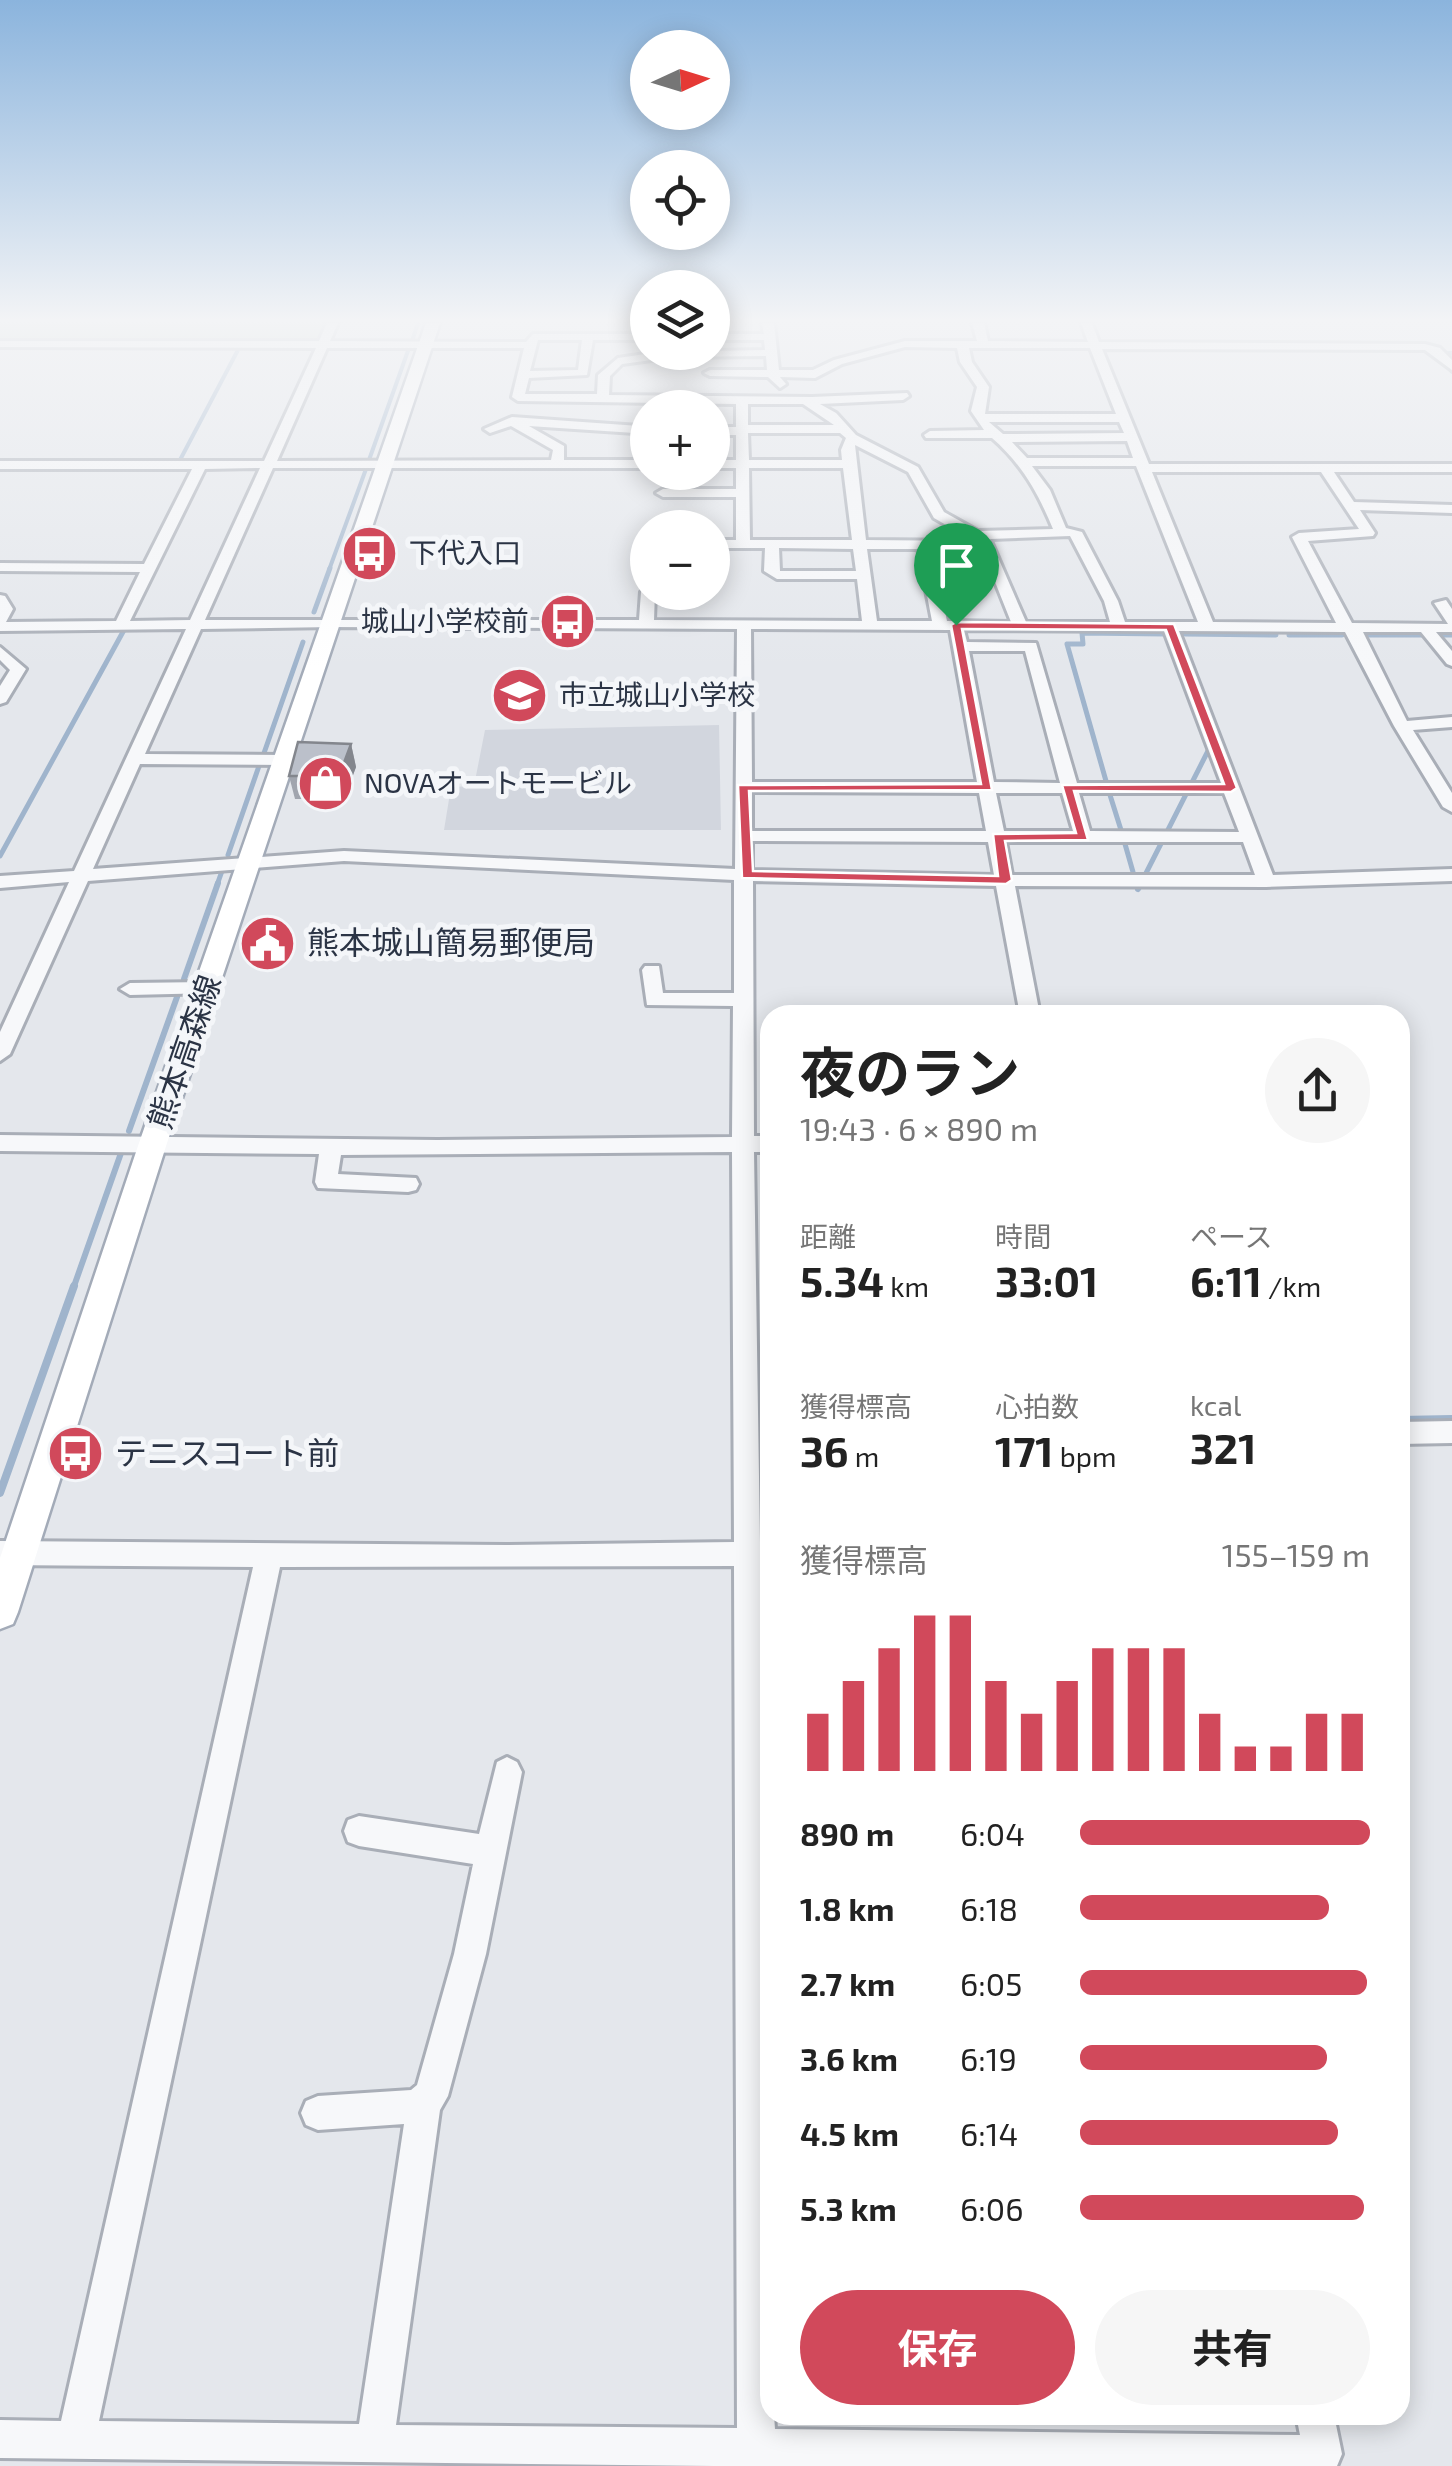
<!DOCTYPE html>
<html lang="ja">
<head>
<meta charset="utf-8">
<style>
  :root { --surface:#fff; --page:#f6f6f6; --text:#222; --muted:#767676; --accent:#d1495b }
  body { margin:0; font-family:"Exo 2","Noto Sans JP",sans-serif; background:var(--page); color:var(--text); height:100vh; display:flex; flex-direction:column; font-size:38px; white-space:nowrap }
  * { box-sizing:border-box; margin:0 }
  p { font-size:32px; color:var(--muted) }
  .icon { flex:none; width:55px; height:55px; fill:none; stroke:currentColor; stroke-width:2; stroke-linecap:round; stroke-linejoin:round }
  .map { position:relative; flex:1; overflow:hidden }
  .details { position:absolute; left:760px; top:1005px; width:650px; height:1420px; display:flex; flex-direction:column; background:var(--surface); border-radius:30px; box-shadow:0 5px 25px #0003 }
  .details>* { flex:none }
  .needle { width:65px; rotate:86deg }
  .buttons { position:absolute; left:630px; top:30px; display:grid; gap:20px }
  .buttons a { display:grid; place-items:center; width:100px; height:100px; border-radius:50%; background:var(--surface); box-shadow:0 5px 25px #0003; font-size:50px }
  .pin { position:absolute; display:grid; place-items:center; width:85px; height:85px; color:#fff; margin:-102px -42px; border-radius:50% 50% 50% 0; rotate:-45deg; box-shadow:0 0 10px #0007 }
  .pin .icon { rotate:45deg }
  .round { display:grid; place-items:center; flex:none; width:105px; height:105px; border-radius:52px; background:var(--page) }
  .head { display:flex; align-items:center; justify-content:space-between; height:170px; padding:0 40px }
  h1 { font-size:55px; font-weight:700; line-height:75px }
  .metrics { display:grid; grid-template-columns:repeat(3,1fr); gap:15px; height:170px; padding:10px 40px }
  .metrics div { display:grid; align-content:center }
  .metrics b { font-size:42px; font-weight:700 }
  .metrics small { font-size:28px; font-weight:400 }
  .metrics p { font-size:28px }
  .chart { height:280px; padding:20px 40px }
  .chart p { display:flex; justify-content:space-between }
  .chart svg { width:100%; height:180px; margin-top:10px; stroke:var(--accent); stroke-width:6 }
  .action { display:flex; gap:20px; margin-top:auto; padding:20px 40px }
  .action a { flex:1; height:115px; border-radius:60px; background:var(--accent); color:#fff; font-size:40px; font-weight:700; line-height:115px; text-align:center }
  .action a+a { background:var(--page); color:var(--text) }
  ul { padding:0 40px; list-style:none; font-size:32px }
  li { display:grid; grid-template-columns:160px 120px 1fr; align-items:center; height:75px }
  li i { height:25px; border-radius:12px; background:var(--accent) }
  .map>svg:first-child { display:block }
</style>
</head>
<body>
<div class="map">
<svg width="1452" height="2466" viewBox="0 0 1452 2466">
  <rect width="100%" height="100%" fill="#e4e7ec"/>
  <!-- built -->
  <path fill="#d2d6de" d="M719,725L721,830H444L451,787L474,786L485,730Z"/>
  <!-- green -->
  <path fill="#c9d6c5" d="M0,323H331L323,344H0Z"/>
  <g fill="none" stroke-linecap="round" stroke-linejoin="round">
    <!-- stream-far3 -->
    <g stroke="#9fb4cc" stroke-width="4">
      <path d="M412,341L418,323"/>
      <path d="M1447,353H1452"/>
      <path d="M1442,361L1452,372"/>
      <path d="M180,460L239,348"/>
      <path d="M369,460L409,348"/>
      <path d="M329,570L366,469"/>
    </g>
    <!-- stream-far2 -->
    <g stroke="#9fb4cc" stroke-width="5">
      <path d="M314,612L330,568"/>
      <path d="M1185,634L1276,635"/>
      <path d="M1289,635H1342"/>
      <path d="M1365,635H1452"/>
      <path d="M264,753L303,642"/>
      <path d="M1106,781L1067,644H1083L1082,633L1164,634"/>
      <path d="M1110,795L1121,830"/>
      <path d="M1125,844L1133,872"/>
      <path d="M228,855L259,766"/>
      <path d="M0,856L124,630"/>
      <path d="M217,885L222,871"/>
      <path d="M1140,885L1212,743"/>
    </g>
    <!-- stream-far1 -->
    <g stroke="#9fb4cc" stroke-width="6">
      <path d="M1138,889L1141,883"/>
      <path d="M184,979L218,883"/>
      <path d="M129,1131L177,997"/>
      <path d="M73,1289L121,1153"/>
    </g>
    <!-- stream -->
    <g stroke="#9fb4cc" stroke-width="8">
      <path d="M1400,1420L1452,1419"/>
      <path d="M0,1493L74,1286"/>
    </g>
    <defs>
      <g id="minor">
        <path d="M327,323H338L330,341L526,342L533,334H648V340H593L587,375L529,378L525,394H597L598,375L618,358L659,352L765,350L764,340H712V334H764L762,323H774L779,370H813L834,360L905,341H977L972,323H984L988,341L1088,342L1081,323H1092L1099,342L1425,344L1440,348L1452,360V370L1425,350L1102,349L1149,464H1452V472H1334L1354,502L1452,505V513L1360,510L1375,533L1373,536L1308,541L1352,623L1448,624L1434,603L1446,600L1452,609V632H1436L1452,651V666L1447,664L1421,632H1363L1407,721L1452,717V727L1413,730L1452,793V812L1443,807L1394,726L1345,632L1179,631L1273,875L1452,869V881L1266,887L1015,886L1040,1015H1020L996,886L753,881L754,1136H770V1152H754L760,1542H770V1566H761L770,2147V2415H774L775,2429L1300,2435L1296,2415H1334L1342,2454L1337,2466H714L0,2458V2420L61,2421L253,1567L0,1565V1541L506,1545L734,1542L732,1152L341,1155L338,1174L416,1178L419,1184L416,1190L408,1192L318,1188L315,1182L319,1154L0,1151V1135L437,1140L732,1137L733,1006L647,1005L642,970L645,966H659L663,993H734V880L344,861L88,881L10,1054L0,1061V1032L69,882L0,888V876L74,871L186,629L0,631V595L5,596L13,609L6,622L116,621L140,572L0,571V563L144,564L192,469H0V461H264L316,348L0,347V341H319ZM538,340H582L578,370L530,371ZM905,347L957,348L960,362L977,387L971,411L984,430L930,431L924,435L926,438H992C1022,464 1038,493 1053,529L978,531L944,512L918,467L856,435L836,413L820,404L903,400L909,396L907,393L812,397L609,395L610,376L622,364L674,357L766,356L767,370H710L704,373L710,376L768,377L780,388L786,384L780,377L815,378L842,364ZM327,348H524L512,397L518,401L736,404V427H712V435H736V460H712V468H736V489H663L656,493L663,497H736V540H712V548H765L764,571L777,579H857L862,621L654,620L655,592H648V588L641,592L639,620H205L273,468H648V460H564V446L529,426L635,433L641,429L639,426L512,417L484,429L490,433L511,426L553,450L551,460L277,461ZM969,348H1090L1116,414H985L989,387L972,362ZM748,404H803L834,425H748ZM989,422H1119L1124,433L1003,434ZM748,433H840L846,438L841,450L842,460H749ZM1127,441L1133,458H1027L1012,442ZM855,445L908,472L934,518L974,541L866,540ZM1032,466H1136L1198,622H1125L1118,601L1082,532L1066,528L1050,490ZM260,468L190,620L130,621L205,469ZM749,468H843L852,540H750ZM1152,472H1321L1359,529L1299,533L1292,537L1336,623L1213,622ZM1070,536L1104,601L1110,622H1026L990,539ZM779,548L853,549L856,571H780ZM867,549H918L932,621H877ZM932,549H982L1011,622L947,621ZM333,627L737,629L735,869L344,851L93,869L140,764L287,765L295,760L287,755L145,754L201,629ZM751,629L950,630L977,782H752ZM964,630L1164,631L1221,783H1077L1036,643L967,642ZM969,651H1025L1060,783L994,782ZM752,792L979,793L986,831H752ZM996,793H1062L1073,831H1004ZM1079,793H1224L1239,832L1090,831ZM752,841L988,842L994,875L752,870ZM1006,842H1243L1255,875H1012ZM734,1566L737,2428L396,2425L440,2110L448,2096L486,1954L522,1772L517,1762L507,1757L497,1762L479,1834L359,1816L348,1820L344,1831L348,1842L359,1846L473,1864L454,1954L417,2085L411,2090L318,2096L306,2101L301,2113L306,2125L318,2130L404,2124L359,2424L99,2421L280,1567Z"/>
        <path d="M0,647L26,669L6,702L0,704V686L10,670L0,660Z"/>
        <path d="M207,982L217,988L214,993L130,995L120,989L130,983Z"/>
        <path d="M1452,1421V1443L1400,1444V1422Z"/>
      </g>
      <path id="major" d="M426,323H440L167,1143L18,1612L13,1624L0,1629V1558L139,1143Z"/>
    </defs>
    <!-- minor casing -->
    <use href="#minor" stroke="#a9aeb7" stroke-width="6"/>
    <!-- major casing -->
    <use href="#major" stroke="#a3abb8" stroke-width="5"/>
    <!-- minor -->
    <use href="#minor" fill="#f7f8fa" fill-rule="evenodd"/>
    <!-- major -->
    <use href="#major" fill="#fff" fill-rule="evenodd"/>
  </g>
  <!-- wall -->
  <path fill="#a1a5ae" d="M351,744L356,767L344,799H295L289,776Z"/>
  <!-- shaded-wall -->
  <path fill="#83868d" d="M351,744L356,767L344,799L339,776Z"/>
  <!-- building -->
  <path fill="#bbc0ca" stroke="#83868d" stroke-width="2.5" d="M298,742L351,744L339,776H289Z"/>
  <!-- sky -->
  <linearGradient id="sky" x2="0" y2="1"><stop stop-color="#8bb4dd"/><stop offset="0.48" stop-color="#f3f4f6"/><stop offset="1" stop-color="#f3f4f6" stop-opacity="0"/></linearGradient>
  <rect width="1452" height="668" fill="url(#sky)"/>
  <!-- route -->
  <path fill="#d1495b" stroke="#fff" stroke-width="2.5" fill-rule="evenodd" d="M956,622L1174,624L1237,788L1231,792L1074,791L1088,840L1005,841L1012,880L1006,884L742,878L738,785L981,784L951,625ZM962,629L1166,630L1224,784L1062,785L1076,833L993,834L998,876L753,871L749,791L992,790Z"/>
  <!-- icons -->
  <defs>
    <symbol id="bus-disc" viewBox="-11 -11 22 22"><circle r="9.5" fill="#d1495b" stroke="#f4f6f9"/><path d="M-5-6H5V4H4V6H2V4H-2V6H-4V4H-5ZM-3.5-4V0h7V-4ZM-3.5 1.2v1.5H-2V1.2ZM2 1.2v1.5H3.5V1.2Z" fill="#fff"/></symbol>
    <symbol id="school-disc" viewBox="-11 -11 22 22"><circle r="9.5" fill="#d1495b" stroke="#f4f6f9"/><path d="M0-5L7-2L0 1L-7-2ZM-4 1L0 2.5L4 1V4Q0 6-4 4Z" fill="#fff"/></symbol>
    <symbol id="shop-disc" viewBox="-11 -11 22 22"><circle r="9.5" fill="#d1495b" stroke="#f4f6f9"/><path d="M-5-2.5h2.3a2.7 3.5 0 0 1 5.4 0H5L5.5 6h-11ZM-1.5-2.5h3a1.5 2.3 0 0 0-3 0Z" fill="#fff"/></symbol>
    <symbol id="civic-disc" viewBox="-11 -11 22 22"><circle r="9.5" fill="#d1495b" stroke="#f4f6f9"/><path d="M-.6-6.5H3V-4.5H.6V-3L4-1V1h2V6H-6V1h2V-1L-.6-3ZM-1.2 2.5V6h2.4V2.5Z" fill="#fff"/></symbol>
  </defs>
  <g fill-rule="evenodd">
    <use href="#bus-disc" x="338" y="522" width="63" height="63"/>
    <use href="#bus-disc" x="536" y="590" width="63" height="63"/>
    <use href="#school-disc" x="488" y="664" width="63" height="63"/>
    <use href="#shop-disc" x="294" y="752" width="63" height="63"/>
    <use href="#civic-disc" x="236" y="912" width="63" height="63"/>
    <use href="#bus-disc" x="44" y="1422" width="63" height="63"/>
  </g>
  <g text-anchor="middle" stroke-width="10" stroke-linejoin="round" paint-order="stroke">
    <!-- far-poi labels -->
    <g font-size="28" fill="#2b3445" stroke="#f4f6f9" text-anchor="start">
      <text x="409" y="563">下代入口</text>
      <text x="529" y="631" text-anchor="end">城山小学校前</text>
      <text x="559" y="705">市立城山小学校</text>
      <text x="364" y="793">NOVAオートモービル</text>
    </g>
    <!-- poi labels -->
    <g font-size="32" fill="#2b3445" stroke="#f4f6f9" text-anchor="start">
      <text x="307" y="954">熊本城山簡易郵便局</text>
      <text x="115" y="1465">テニスコート前</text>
    </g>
    <!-- street labels -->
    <g font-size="32" fill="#2b3445" stroke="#f4f6f9">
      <text transform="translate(185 1052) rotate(-71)" y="11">熊本高森線</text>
    </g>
  </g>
</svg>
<div class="buttons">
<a><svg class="needle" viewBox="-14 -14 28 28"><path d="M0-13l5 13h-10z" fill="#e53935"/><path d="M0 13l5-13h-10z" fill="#767676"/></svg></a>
<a><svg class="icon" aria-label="locate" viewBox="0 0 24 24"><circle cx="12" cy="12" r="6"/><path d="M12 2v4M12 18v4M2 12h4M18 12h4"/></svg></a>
<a><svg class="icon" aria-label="layers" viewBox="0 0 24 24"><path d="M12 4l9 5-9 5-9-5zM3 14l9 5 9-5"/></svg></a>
<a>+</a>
<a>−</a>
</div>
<div class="pin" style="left:956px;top:625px;background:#1e9e55"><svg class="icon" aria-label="arrive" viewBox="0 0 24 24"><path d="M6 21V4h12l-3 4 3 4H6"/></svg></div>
<section class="details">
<div class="head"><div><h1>夜のラン</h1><p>19:43 · 6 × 890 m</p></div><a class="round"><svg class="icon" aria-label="share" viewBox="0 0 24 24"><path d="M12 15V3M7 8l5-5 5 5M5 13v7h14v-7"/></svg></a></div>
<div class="metrics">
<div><p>距離</p><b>5.34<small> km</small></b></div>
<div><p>時間</p><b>33:01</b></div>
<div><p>ペース</p><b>6:11<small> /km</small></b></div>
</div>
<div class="metrics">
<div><p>獲得標高</p><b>36<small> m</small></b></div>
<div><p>心拍数</p><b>171<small> bpm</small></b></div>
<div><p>kcal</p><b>321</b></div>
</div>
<div class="chart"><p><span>獲得標高</span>155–159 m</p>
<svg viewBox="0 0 160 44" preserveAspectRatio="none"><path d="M5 44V30M15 44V22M25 44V14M35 44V6M45 44V6M55 44V22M65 44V30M75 44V22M85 44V14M95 44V14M105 44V14M115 44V30M125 44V38M135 44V38M145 44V30M155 44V30"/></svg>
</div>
<ul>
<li><b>890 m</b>6:04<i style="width:100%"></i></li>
<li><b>1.8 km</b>6:18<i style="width:86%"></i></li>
<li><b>2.7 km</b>6:05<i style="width:99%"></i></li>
<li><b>3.6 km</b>6:19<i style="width:85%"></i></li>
<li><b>4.5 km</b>6:14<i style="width:89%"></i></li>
<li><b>5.3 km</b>6:06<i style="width:98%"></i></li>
</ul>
<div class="action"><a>保存</a><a>共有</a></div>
</section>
</div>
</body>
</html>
